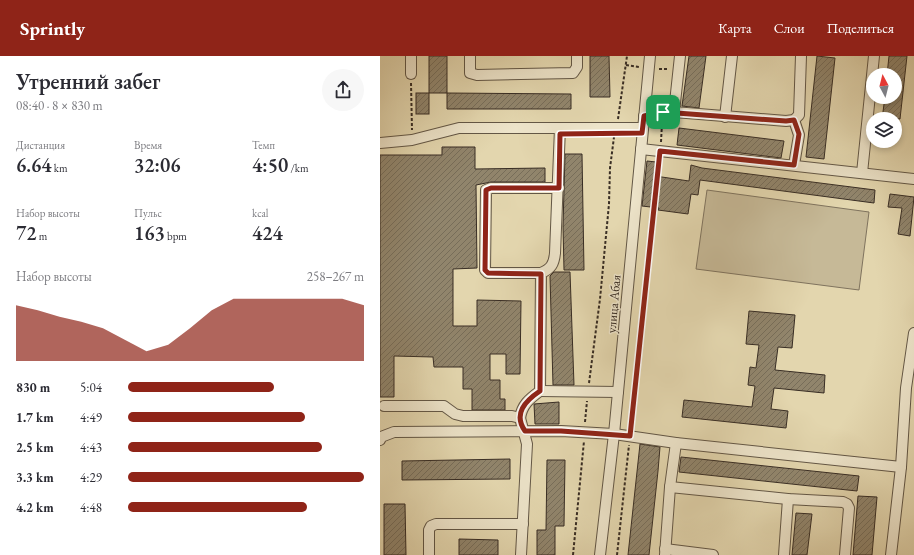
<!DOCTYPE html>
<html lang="ru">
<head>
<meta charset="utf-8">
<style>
  :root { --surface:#fff; --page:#f7f7f7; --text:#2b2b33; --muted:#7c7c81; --accent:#8f2418 }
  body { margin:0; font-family:"EB Garamond",serif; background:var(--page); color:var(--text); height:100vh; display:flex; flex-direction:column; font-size:15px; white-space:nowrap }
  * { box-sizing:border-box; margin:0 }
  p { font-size:13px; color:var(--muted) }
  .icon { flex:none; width:22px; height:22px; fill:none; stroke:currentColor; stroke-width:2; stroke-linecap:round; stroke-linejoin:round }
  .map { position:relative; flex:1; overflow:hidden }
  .sheet { display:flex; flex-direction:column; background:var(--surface); width:380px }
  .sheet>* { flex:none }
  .needle { width:26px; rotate:353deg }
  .buttons { position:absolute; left:486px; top:12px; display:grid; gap:8px }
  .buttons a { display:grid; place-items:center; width:36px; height:36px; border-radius:50%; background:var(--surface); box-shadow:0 2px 6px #0003; font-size:20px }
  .pin { position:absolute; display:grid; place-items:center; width:34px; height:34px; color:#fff; margin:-17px; border-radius:8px; box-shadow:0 2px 6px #0006 }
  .round { display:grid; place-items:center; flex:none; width:42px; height:42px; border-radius:21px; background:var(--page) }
  .headline { display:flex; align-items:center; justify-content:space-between; height:68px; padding:0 16px }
  h1 { font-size:22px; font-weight:600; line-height:30px }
  .metrics { display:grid; grid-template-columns:repeat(3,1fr); gap:6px; height:68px; padding:4px 16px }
  .metrics div { display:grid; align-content:center }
  .metrics b { font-size:20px; font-weight:600 }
  .metrics small { font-size:11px; font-weight:400 }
  .metrics p { font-size:11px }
  .chart { height:112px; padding:8px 16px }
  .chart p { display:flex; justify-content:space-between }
  .chart svg { width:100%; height:72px; margin-top:4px; fill:var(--accent); opacity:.7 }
  ul { padding:0 16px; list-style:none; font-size:13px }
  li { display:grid; grid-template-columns:64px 48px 1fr; align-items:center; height:30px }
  li i { height:10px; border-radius:5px; background:var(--accent) }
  header { display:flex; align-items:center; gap:24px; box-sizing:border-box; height:56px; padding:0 20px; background:var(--accent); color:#fff }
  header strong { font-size:19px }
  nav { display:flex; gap:22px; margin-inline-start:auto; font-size:14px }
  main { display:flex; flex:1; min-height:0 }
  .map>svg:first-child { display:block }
</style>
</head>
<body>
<header>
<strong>Sprintly</strong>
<nav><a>Карта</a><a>Слои</a><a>Поделиться</a></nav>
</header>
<main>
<section class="sheet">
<div class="headline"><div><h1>Утренний забег</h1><p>08:40 · 8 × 830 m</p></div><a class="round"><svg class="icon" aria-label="share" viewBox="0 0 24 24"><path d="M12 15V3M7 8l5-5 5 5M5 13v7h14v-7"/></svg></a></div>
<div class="metrics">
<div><p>Дистанция</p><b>6.64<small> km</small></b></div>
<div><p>Время</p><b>32:06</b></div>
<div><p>Темп</p><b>4:50<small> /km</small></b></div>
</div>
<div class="metrics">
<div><p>Набор высоты</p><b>72<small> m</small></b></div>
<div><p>Пульс</p><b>163<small> bpm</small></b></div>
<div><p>kcal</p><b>424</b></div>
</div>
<div class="chart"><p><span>Набор высоты</span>258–267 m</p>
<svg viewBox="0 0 160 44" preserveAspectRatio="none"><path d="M0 44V10L10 13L20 17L30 20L40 24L50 31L60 38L70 34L80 24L90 13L100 6L110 6L120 6L130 6L140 6L150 6L160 10V44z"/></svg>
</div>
<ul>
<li><b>830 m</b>5:04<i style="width:62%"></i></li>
<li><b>1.7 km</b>4:49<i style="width:75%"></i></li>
<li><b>2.5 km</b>4:43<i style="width:82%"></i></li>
<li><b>3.3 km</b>4:29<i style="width:100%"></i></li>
<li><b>4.2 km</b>4:48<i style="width:76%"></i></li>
</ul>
</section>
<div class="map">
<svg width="534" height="499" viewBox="0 0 534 499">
  <defs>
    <pattern id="building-hatch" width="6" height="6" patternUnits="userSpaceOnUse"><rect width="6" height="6" fill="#91856c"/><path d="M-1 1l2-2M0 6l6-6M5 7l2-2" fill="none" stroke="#776d59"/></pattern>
  </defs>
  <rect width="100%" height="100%" fill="#e3d6ae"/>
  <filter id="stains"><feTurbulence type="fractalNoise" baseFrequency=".005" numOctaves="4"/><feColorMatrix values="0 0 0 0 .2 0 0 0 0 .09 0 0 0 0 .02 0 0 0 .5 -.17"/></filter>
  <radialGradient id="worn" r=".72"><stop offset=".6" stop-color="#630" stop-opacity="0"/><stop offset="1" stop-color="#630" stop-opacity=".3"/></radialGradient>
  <!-- green -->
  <path fill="#c6b997" stroke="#7f735e" d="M327,134L489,156L479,234L316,213Z"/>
  <!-- building -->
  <g fill="url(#building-hatch)" stroke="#382d24">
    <rect x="49" y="0" width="18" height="37"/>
    <path d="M210,0H229L230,41H210Z"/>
    <path d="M309,0H326L319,52L302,50Z"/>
    <path d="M437,0L455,2L444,103L426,101Z"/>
    <path d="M509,0H527L520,63H502L505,41H515V19H507Z"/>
    <rect x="36" y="37" width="13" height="21"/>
    <path d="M67,37L191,38V53H67Z"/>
    <path d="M299,72L404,85L401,102L297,89Z"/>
    <path d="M62,91H95V113L165,112V126H111L96,129L97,212L73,213V270H97V244L141,245L140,318H126V298H110V324H120V343H125V354H92V333H83V311H54L53,301L14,300V341H0V99H62Z"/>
    <path d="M185,98H202L204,214H184L183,170Z"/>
    <path d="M267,105L276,106L275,120L309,125L311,109L322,112L495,134L494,147L320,124L318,139L311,138L308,158L278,154L279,152L262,150Z"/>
    <path d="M510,138L534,141L530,180L518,178L522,152L508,151Z"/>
    <path d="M174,216H190L194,329H173L170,220Z"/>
    <path d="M369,255L415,259L412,292L398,291L395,314L445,319L444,337L394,332L391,353L408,355L406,372L302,361L304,344L372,351L375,330L368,329L370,311L376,312L379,289L366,288Z"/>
    <path d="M179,346V368H155L154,348Z"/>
    <path d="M260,388L280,391L278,415L269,499H248Z"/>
    <path d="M301,401L479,420L477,435L299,416Z"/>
    <path d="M130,403V423L22,424V405Z"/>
    <path d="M167,404H185L184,470H175V499H157V474H166Z"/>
    <path d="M478,440L497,441L492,499H473Z"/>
    <path d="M4,448H25L26,499H4Z"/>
    <path d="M416,457L432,458L427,499H412Z"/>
    <path d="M79,483L118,484V499H79Z"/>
  </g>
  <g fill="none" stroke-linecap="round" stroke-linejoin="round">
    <defs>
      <g id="minor">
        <path d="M90,0V17L97,19L193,17L197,11V0"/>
        <path d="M31,18V0"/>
        <path d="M294,56L406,65L414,64L419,59L421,0"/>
        <path d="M264,60L283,56H294L300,0"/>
        <path d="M345,61L352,0"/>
        <path d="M0,87L32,84L79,72H263"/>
        <path d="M261,93L534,123"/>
        <path d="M414,109L419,79L414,64"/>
        <path d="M482,117L494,0"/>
        <path d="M161,217H108L105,214L106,134L111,132H179"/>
        <path d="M160,335L238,336"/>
        <path d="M4,350H64L75,358L83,360H132L140,362L147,388L141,499"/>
        <path d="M140,362C142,349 149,343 160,335L161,217C171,213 174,208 175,197L180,72"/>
        <path d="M0,384L1,381L14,376L181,375L234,378L296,387L521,411"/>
        <path d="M290,431L408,443L463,446L467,448L469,452L465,499"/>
        <path d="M285,493L333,499"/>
        <path d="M49,499V474L51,470L56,468H143"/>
        <path d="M220,499L234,378L270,0"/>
        <path d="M285,499L290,431L296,387"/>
        <path d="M404,499L408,443"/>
        <path d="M511,499L521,411L526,332L534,277"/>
      </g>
    </defs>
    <!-- minor casing -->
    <use href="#minor" stroke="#635746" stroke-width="12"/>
    <!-- path -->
    <g stroke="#382d24" stroke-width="2" stroke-dasharray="3 2" stroke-linecap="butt">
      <path d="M246,9L259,11"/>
      <path d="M279,13H289"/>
      <path d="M31,27L32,74"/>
      <path d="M238,63L247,0"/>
      <path d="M281,86L282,67"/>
      <path d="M209,327L220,243L229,148L230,112L234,81"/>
      <path d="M205,366L207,345"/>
      <path d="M251,371L279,104"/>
      <path d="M193,499L204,385"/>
      <path d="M237,499L249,389"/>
    </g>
    <!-- minor -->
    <use href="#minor" stroke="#ede4ca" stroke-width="10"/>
  </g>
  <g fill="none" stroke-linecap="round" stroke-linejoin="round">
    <defs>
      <path id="route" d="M283,56L406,65L414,64L419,78L414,109L280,95L250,380L181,375H145C133,358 145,345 160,335L161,218L108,217L105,214L106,134L111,132H179L180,78L262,77L264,60Z"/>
    </defs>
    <!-- route casing -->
    <use href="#route" stroke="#fff" stroke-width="8"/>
    <!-- route -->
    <use href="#route" stroke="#8f2418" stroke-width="5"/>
  </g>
  <g text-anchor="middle" stroke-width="3" stroke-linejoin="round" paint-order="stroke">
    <!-- street labels -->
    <g font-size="13" fill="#382d24" stroke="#ede4ca">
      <text transform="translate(233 248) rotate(-85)" y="5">улица Абая</text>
    </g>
  </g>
  <rect width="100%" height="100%" filter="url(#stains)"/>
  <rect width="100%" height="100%" fill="url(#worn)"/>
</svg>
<div class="buttons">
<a><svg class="needle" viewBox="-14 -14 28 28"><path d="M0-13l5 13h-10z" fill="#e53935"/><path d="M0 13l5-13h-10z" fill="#7c7c81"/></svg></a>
<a><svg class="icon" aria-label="layers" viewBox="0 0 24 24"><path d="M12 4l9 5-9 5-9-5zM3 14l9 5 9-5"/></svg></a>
</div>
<div class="pin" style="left:283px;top:56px;background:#1e9e55"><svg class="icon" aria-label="arrive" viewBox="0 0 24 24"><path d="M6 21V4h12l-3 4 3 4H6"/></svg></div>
</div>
</main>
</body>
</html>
